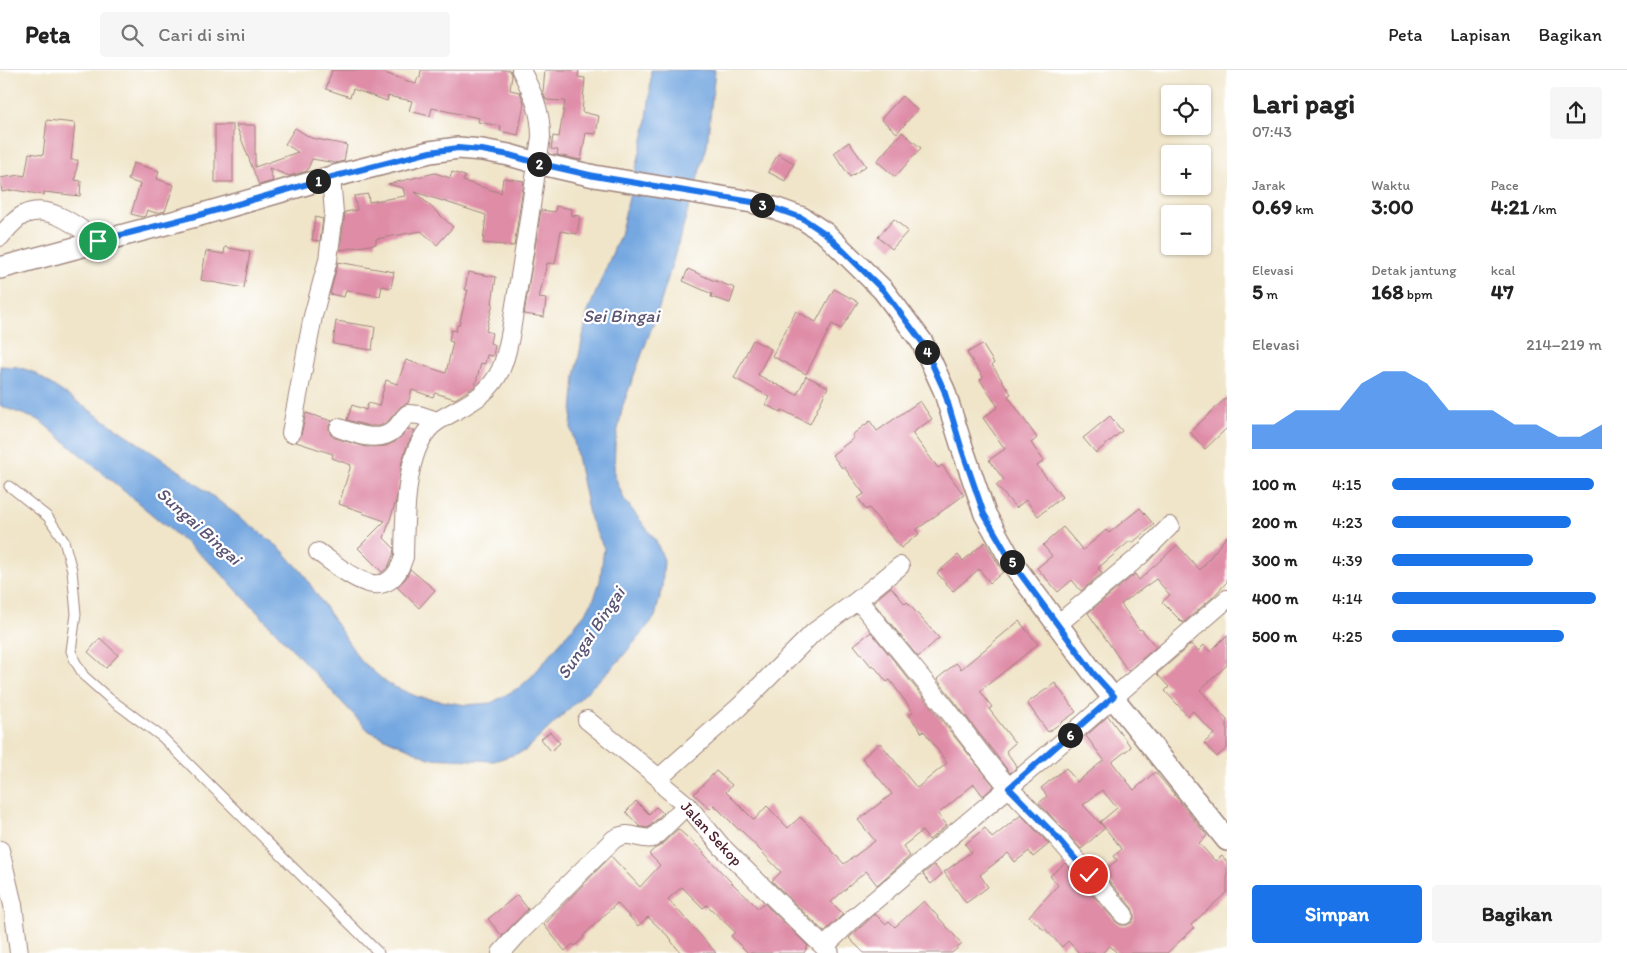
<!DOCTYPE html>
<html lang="id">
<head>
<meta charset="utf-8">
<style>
  :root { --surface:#fff; --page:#f6f6f6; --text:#222; --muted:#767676; --line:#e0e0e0; --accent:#1a73e8 }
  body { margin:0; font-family:Itim,sans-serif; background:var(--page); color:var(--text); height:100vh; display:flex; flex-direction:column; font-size:19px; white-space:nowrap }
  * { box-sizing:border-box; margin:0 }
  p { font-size:16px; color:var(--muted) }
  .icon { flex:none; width:28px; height:28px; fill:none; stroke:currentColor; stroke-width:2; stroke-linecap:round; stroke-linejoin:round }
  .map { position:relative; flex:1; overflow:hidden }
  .side { display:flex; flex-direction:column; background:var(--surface); width:400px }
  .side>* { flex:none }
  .buttons { position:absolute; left:1161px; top:15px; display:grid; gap:10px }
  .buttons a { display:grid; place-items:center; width:50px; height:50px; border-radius:5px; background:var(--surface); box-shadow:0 1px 4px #0004; font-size:25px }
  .pin { position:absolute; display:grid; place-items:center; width:42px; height:42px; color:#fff; margin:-21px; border:2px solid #fff; border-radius:50%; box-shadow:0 1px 5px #0007 }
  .km { position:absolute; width:25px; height:25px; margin:-12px; border-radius:50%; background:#222; color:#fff; font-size:14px; line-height:25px; text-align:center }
  .round { display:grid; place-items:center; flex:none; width:52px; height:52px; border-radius:5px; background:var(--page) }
  .head { display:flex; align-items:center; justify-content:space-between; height:85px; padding:0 25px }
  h1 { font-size:28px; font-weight:700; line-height:38px }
  .figures { display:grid; grid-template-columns:repeat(3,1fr); gap:8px; height:85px; padding:5px 25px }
  .figures div { display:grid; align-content:center }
  .figures b { font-size:21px; font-weight:700 }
  .figures small { font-size:14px; font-weight:400 }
  .figures p { font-size:14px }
  .chart { height:140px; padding:10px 25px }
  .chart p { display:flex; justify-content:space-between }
  .chart svg { width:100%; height:90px; margin-top:5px; fill:var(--accent); opacity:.7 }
  .button { display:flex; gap:10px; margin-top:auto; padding:10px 25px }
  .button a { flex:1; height:58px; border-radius:5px; background:var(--accent); color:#fff; font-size:20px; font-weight:700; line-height:58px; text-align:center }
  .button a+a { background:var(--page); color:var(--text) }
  ul { padding:0 25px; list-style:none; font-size:16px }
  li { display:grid; grid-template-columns:80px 60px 1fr; align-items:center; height:38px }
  li i { height:12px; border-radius:6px; background:var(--accent) }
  header { display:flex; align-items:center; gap:30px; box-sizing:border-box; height:70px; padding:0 25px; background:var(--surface); border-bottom:1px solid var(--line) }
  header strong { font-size:24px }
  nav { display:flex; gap:28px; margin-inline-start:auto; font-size:18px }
  .search { width:350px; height:45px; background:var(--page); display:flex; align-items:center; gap:12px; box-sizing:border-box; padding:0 18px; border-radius:5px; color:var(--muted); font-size:19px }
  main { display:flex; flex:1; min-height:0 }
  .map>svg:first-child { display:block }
</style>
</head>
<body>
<header>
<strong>Peta</strong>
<div class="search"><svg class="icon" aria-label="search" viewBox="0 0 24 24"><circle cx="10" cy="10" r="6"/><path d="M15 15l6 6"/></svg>Cari di sini</div>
<nav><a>Peta</a><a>Lapisan</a><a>Bagikan</a></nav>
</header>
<main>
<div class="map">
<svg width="1227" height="883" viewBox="0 0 1227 883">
  <rect width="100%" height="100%" fill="#fff"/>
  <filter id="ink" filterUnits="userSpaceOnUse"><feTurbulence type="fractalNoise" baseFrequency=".02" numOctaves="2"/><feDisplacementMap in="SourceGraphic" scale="10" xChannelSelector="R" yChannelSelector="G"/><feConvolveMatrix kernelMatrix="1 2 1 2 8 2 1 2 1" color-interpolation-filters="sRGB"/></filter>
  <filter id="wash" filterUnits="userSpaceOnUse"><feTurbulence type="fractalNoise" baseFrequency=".0096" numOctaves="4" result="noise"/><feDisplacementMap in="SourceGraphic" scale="20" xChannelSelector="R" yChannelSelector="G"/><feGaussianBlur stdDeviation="1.12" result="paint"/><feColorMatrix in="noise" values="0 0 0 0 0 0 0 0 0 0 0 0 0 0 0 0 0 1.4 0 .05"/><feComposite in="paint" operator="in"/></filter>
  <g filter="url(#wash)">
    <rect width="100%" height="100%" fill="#f0e5c9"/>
    <!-- water -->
    <path fill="#74a7e0" stroke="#5f6386" d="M651,0H715L707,76L659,238L623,335L615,374L614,404L624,429L656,471L664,490L662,518L655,547L618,592L525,681L494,691L429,688L369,661L216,498L39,350L0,336V296L18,297L33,302L181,402L280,478L302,502L360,590L388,614L418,627L466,635L491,633L520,617L532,606L587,541L595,526L600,511L604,478L590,449L571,357L575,306L588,241L620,165L646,57L650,23Z"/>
    <g id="blocks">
      <!-- building -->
      <g fill="#df8ca7">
        <path d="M332,0H376L416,14L418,7L420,8L421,0H510L512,5L510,20L520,22L524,33L518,65L500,61L501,56L478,52L479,48L432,38L430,46L409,41L412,31L388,26L387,31L353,19L350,27L326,19Z"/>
        <path d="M545,0H579L578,7L585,8L582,42L599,46L596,64L586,63L581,90L557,85L558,80L551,79L553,66L559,67L565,31L546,30L543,22Z"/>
        <path d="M902,26L917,40L897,63L881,49Z"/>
        <path d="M47,50L75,53L71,90H78L75,110L81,111L80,126L44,122V125L14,120L2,122L0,108L20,105L25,106L29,83L43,85Z"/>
        <rect x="215" y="55" width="18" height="57"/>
        <path d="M236,55H255V97L298,82L285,74L295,58L311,68L347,75L344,91L335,93L312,89L307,101L289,106L269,98L273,111L259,115Z"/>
        <path d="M902,62L921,78L895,107L877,91Z"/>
        <path d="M849,72L866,96L850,107L834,83Z"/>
        <path d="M778,84L794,93L785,111L768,102Z"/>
        <path d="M133,93L159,101L157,109L174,115L165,141L156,143L147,140L145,146L142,147L131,144L140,114L128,110Z"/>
        <path d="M452,102L465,106L463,111L501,123L503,108L524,111L514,176L483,173L486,145L415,122L453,157L437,175L421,161L376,169V174L340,180L345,142L357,140L354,126L368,124L369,132L405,126L403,118L388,114L435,103L450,108Z"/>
        <path d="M556,136L572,139L571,145L580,146L577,164L561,161L555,194L547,193L539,228L546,229L544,247L524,244L541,140L555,142Z"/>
        <path d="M315,147L323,149L320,171L312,170Z"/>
        <path d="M894,149L908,161L892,179L878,167Z"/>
        <path d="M225,177L250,182L244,218L201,210L206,181L224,184Z"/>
        <path d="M338,192L394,202L391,218L382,216L380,226L346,220L344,227L330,224Z"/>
        <path d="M688,199L710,209L735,218L730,233L711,227L712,224L683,211Z"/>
        <path d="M468,202L496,207L492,233H493L486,261L492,263L490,273L495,275L493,286L487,285L485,294L481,293L475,316L455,329L435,323L433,327L412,320L408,333L401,336L388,351L380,356H369L347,350L352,335L366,340L368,333L379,336L386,310L397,314L406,290L446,303L453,272L449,271L451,260L456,261L457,255H459L468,220H465Z"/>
        <path d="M834,219L858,232L841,259L832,254L806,304L772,286L796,241L816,252Z"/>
        <path d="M336,251L375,257L372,280L333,274Z"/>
        <path d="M753,270L771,279L758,305L797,325L806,306L828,317L810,354L782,340L781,342L766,335L770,327L734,308Z"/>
        <path d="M982,274L994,293L992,295L1011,324L1008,326L1037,368L1031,373L1044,391L1037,396L1062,427L1038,446L1026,430L1016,438L996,415L1004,410L989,390L1005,379L983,348L998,337L980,310L983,307L967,283Z"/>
        <path d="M1227,327V358L1205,379L1190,362Z"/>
        <path d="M920,331L932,349L912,363L938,398L942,395L964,425L916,460L919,464L901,478L869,438L866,440L858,428L864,424L844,397L842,398L832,385L854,368L852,365L870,351L877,361Z"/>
        <path d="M306,343L332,351L329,355V360L331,365L335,368L366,377L386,376L395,372L409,359L415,361L408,373L402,391L396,431L384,468L394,478L393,485L388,497L382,502L358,478L385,451L362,443L363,442L339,434L351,395L332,388L333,384L296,372L301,365Z"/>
        <path d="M1110,346L1122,361L1096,383L1083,368Z"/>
        <path d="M1140,438L1154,455L1132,473L1130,471L1098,498L1102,503L1081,521L1072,510L1058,522L1037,498L1052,486L1043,475L1063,457L1083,480L1106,460L1109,463Z"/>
        <path d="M1227,466V512L1213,527L1183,553L1162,532L1170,525L1156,509L1121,534L1139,560L1141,559L1156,577L1128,601L1088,543L1135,504L1139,510L1177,475L1200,500Z"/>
        <path d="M985,472L1003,502L990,513L979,499L953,521L937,503L958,485L963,491Z"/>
        <path d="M410,499L435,520L419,538L397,517L406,508Z"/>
        <path d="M891,517L905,534L907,532L939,568L918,587L873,532Z"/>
        <path d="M1019,551L1038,574L980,621L992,637L989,639L1015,673L1006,681L1017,697L1010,703L937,609L956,593L961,599Z"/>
        <path d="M871,562L994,716L983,726L974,714L938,744L947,755L929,770L922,761L903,776L910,786L877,815L866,801L831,832L843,844L824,862L772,811L781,802L740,759L739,760L714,735L710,739L694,724L716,701L732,715L726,722L754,750L767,736L788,758L800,747L818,765L844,794L875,771L858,750L892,724L862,688L880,673L917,718L947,693L924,661L922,663L909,645L913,642L890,610L887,612L873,595L871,596L854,575Z"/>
        <path d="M1227,565V595L1200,620L1227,650V678L1217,687L1204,673L1214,664L1193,641L1188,646L1165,621L1169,617L1157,604L1191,574L1198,581L1204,575L1210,582Z"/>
        <path d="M100,568L118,585L106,598L88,582Z"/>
        <path d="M1055,613L1076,642L1048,662L1027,633Z"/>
        <path d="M1108,646L1131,677L1112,692L1134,720L1155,702L1168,717L1207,766L1199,773L1215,791L1222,786L1227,792V822L1191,855L1194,858L1167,883H1117L1110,876L1102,883H1079L1068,871L1062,877L1045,859L1044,860L1029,846L1058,815L1050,806L1065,793L1116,852L1121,855H1126L1131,853L1134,849V844L1132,838L1102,803L1117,790L1114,786L1122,779L1100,752L1117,738L1102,720L1083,735L1105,758L1081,779L1039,733L1047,726L1041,718L1066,698L1077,712L1104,690L1086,666Z"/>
        <path d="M550,662L560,673L551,681L541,669Z"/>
        <path d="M636,731L649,744L656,737L663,743L648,758L640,757L626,742Z"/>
        <path d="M1021,745L1049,774L1033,787L1029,781L1015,792L1008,783L980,805L988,817L966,833L944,802L971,782L965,774L985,758L992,768Z"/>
        <path d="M678,759L704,782L703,783L733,814L758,838L764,833L808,876L804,883H748L731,866L735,862L707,835L703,838L682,817L668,829L716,883H681L671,871L672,870L648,847L638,856L617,833L583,866L584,867L575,876L573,874L565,881L544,855L611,786L640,817L660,795L649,784L654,779L660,776Z"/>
        <path d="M934,795L942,804L931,814L923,804Z"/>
        <path d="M517,825L528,839L502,866L488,849Z"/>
        <path d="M924,831L962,874L952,883H864L849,868L875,844L885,854L889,851L895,857Z"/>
      </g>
    </g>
  </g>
  <g filter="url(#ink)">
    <use href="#blocks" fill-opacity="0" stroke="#9d827a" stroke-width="1"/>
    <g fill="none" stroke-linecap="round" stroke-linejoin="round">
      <defs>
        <path id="service" d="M9,416L48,447L64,471L72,500L76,544L71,581L75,591L84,606L110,629L162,667L379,883"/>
        <g id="minor">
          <path d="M0,167C7,159 14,150 23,145C49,132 78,157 98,171"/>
          <path d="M339,358C356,364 380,374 395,359C400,354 403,348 408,344L419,345L437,351"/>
          <path d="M291,363L313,246L328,190L334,143L331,107"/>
          <path d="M318,482C345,501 387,541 404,487C405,450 403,373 438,351C463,335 487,329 501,299C510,277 512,252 516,229C526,175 533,121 541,67C541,40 533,24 521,0"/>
          <path d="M858,530L947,639L982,685L1009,718L1055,765L1124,845"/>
          <path d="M1058,554L1141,485L1170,456"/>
          <path d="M587,650L659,708L665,717L687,735L722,777L830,883"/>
          <path d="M659,708L739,637L814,562L858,530L900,496"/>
          <path d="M0,780L13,835L19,883"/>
          <path d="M825,876L855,847L1044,688L1227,529"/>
          <path d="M501,883L517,865L614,769C631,759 637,771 653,768L687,735"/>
        </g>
        <path id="tertiary" d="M0,198L203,144L331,107L430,82L458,78L482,80L509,85L537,93L594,106L752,132L774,138L802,148L826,164L883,220L922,272L944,320L963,380L985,444L1013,494L1094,604L1227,770"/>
      </defs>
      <!-- service casing -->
      <use href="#service" stroke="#9d827a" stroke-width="11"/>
      <!-- minor casing -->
      <use href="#minor" stroke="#9d827a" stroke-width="20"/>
      <!-- tertiary casing -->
      <use href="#tertiary" stroke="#9d827a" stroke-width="24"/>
      <!-- service -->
      <use href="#service" stroke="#fff" stroke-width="9"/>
      <!-- minor -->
      <use href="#minor" stroke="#fff" stroke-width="18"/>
      <!-- tertiary -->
      <use href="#tertiary" stroke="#fff" stroke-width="21"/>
    </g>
  </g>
  <g fill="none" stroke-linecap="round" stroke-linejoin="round" filter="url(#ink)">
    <defs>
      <path id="route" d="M98,171L203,144L332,107L430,82L458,78L482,80L509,85L537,93L594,106L752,132L774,138L802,148L826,164L883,220L922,272L944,320L962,380L984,444L999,470L1013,494L1094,604L1114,626L1009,718L1055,765L1089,805"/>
    </defs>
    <!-- route casing -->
    <use href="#route" stroke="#fff" stroke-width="10"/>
    <!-- route -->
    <use href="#route" stroke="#1a73e8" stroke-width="6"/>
  </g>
  <g text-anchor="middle" stroke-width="4.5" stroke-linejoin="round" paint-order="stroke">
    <!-- street labels -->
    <g font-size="16" fill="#4a1f2b" stroke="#fff">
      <text transform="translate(712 763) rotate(47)" y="6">Jalan Sekop</text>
    </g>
    <!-- water labels -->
    <g font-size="18" font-style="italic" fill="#5b5573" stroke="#fff">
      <text x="621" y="252">Sei Bingai</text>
      <text transform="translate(199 456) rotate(42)" y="6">Sungai Bingai</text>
      <text transform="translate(591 563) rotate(-56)" y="6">Sungai Bingai</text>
    </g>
  </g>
</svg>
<div class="buttons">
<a><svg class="icon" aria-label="locate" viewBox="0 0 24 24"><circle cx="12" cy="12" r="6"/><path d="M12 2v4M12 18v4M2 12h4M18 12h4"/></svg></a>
<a>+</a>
<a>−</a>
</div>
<div class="pin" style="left:98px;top:171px;background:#1e9e55"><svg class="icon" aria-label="arrive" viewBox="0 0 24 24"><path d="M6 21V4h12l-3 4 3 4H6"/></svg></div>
<div class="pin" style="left:1089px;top:805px;background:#d93025"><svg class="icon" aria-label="check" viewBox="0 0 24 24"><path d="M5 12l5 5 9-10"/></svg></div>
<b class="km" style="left:318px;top:111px">1</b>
<b class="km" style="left:539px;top:94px">2</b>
<b class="km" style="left:762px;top:135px">3</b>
<b class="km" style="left:927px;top:282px">4</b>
<b class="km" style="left:1012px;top:492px">5</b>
<b class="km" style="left:1070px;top:665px">6</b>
</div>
<section class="side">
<div class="head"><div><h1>Lari pagi</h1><p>07:43</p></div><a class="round"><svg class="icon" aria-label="share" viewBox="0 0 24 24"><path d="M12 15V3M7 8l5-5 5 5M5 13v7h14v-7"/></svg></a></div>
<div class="figures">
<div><p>Jarak</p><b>0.69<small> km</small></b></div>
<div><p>Waktu</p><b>3:00</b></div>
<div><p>Pace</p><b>4:21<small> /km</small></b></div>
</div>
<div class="figures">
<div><p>Elevasi</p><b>5<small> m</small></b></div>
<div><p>Detak jantung</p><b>168<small> bpm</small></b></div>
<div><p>kcal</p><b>47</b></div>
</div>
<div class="chart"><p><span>Elevasi</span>214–219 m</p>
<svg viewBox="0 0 160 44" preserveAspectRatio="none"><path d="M0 44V32L10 32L20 25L30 25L40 25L50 12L60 6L70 6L80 12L90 25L100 25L110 25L120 32L130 32L140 38L150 38L160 32V44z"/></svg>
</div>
<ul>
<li><b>100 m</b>4:15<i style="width:96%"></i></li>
<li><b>200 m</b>4:23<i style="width:85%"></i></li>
<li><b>300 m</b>4:39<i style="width:67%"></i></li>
<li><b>400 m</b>4:14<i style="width:97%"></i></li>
<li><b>500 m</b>4:25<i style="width:82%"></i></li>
</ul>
<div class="button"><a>Simpan</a><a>Bagikan</a></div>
</section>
</main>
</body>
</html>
